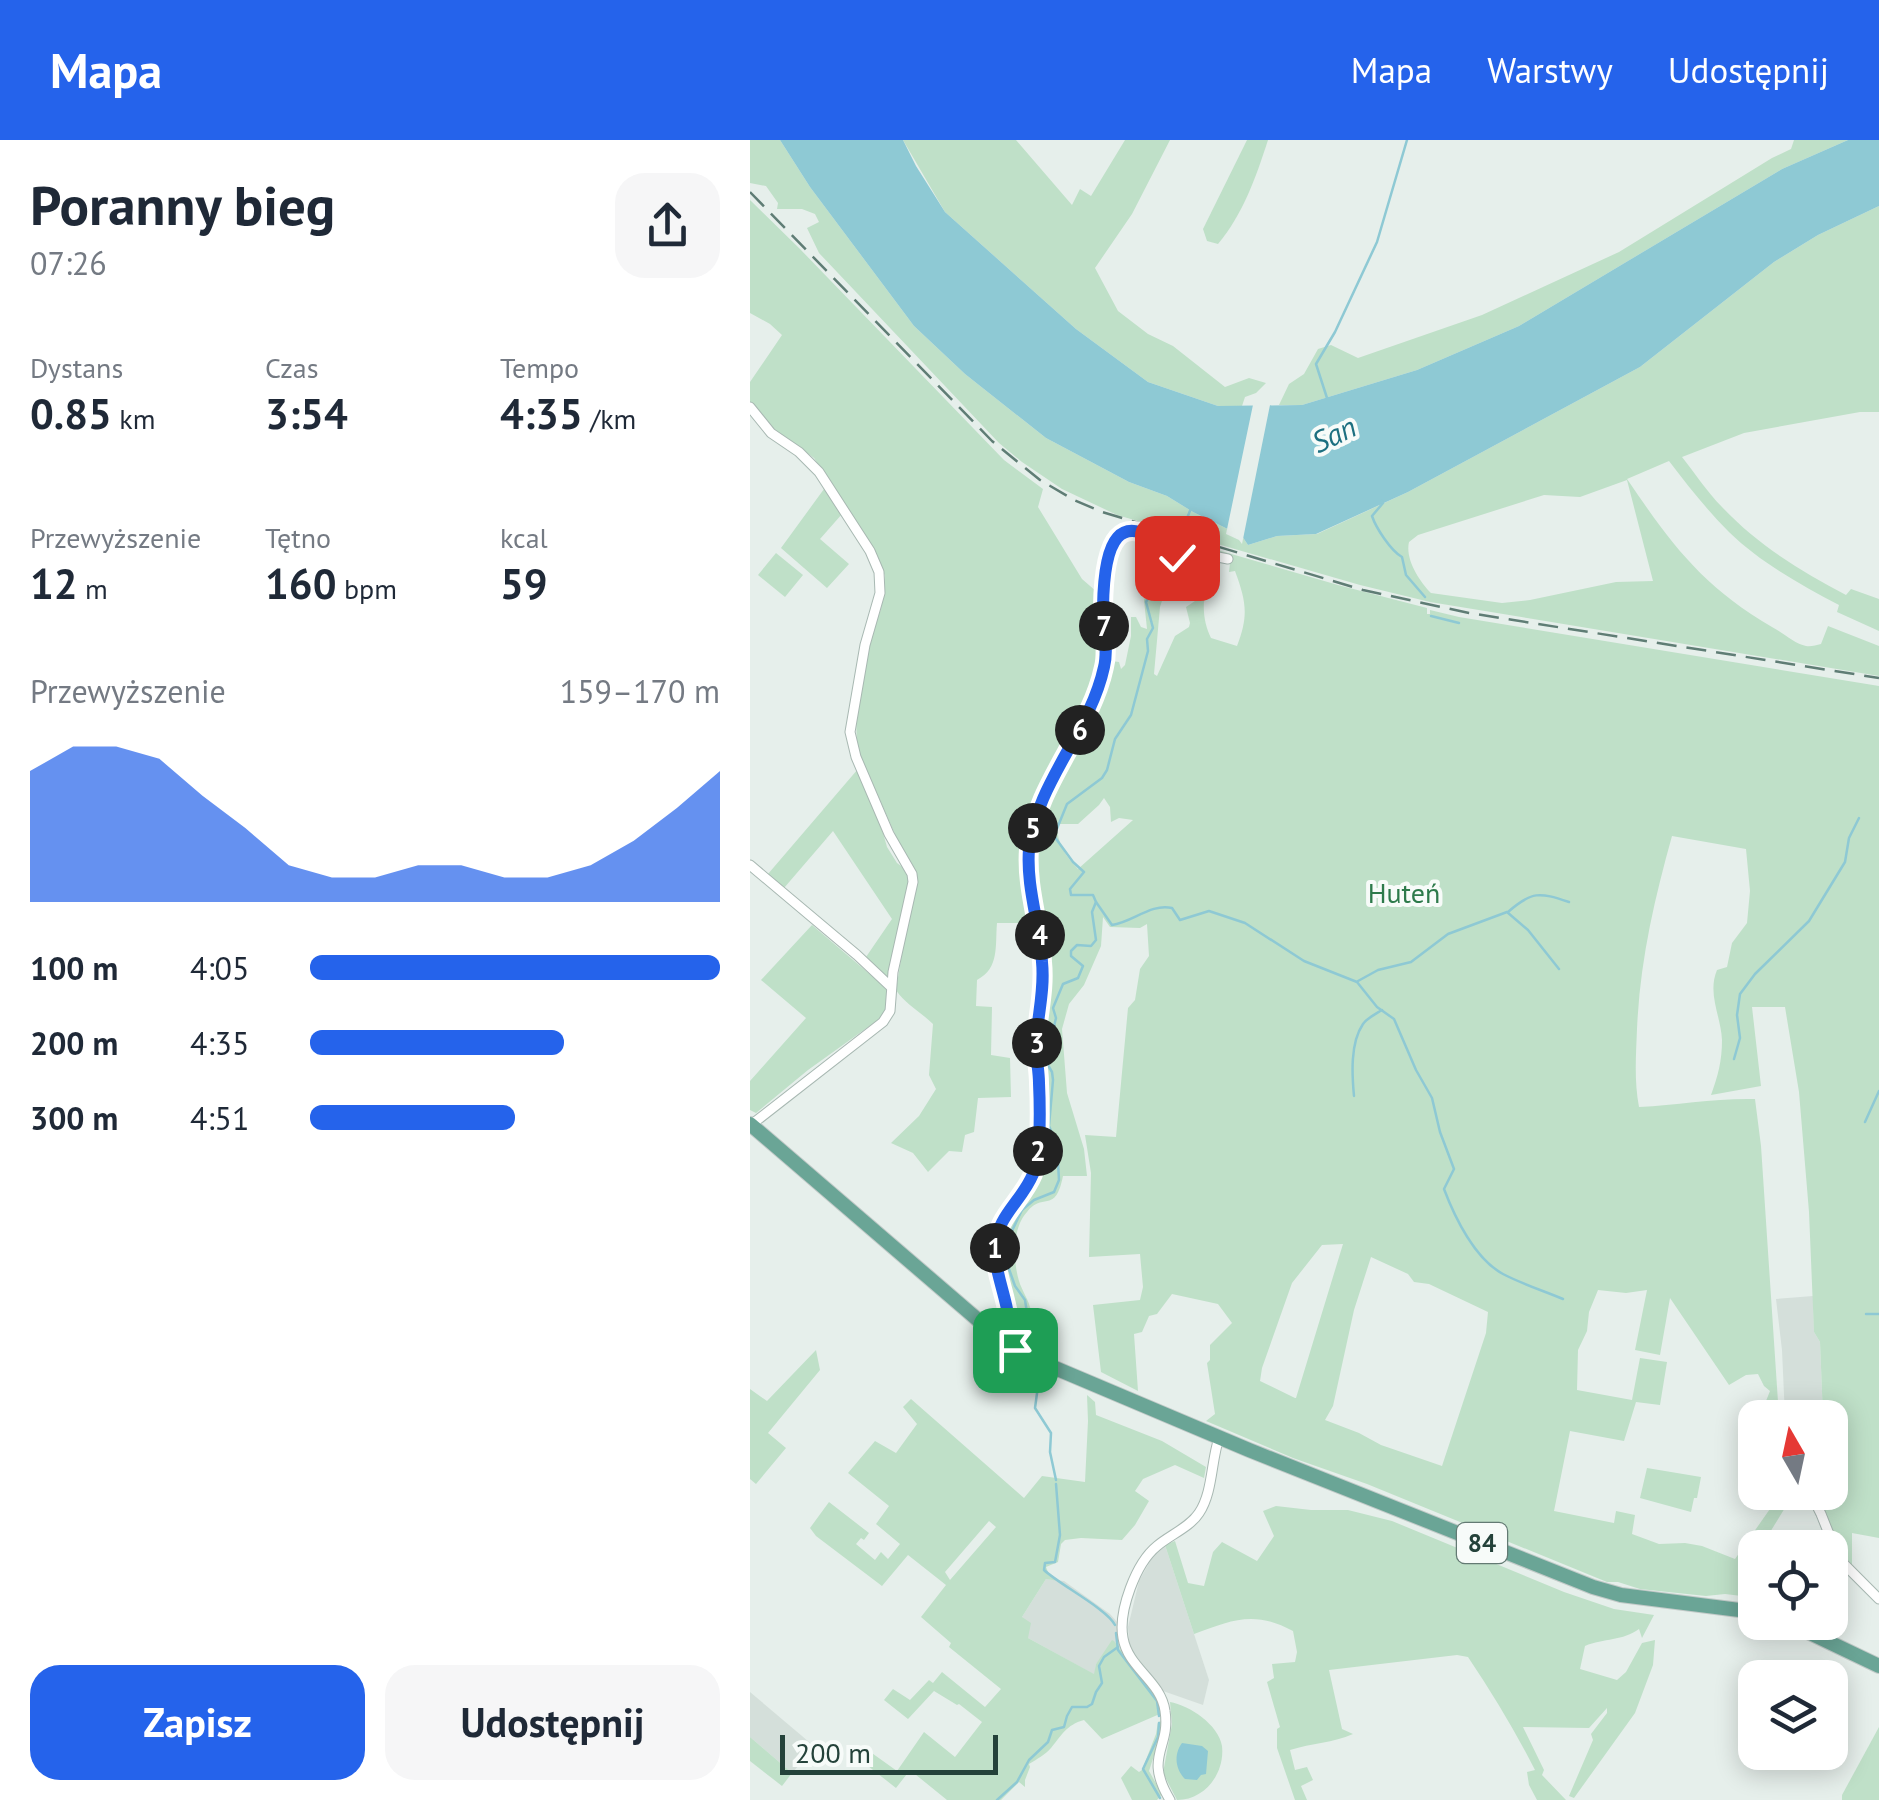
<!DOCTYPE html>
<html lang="pl">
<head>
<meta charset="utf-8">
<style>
  :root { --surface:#fff; --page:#f6f6f7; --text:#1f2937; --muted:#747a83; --accent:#2563eb }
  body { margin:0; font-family:"PT Sans",sans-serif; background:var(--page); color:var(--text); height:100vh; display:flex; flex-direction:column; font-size:38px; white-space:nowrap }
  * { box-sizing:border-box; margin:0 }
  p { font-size:32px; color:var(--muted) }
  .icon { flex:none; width:55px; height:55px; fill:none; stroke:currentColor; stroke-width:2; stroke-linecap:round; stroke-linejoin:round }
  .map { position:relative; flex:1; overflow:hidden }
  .panel { display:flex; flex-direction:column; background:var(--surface); width:750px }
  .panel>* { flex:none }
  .needle { width:65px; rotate:351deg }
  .buttons { position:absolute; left:988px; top:1260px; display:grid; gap:20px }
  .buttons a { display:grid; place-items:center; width:110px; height:110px; border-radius:20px; background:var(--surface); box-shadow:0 5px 25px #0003; font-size:50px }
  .scale { position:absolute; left:30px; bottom:25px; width:218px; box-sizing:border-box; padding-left:10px; border:5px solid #24423a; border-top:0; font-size:28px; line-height:35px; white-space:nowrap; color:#24423a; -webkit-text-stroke:8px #f7fbf9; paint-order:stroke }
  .pin { position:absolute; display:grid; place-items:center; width:85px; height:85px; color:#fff; margin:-42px; border-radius:20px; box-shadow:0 5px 15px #0006 }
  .km { position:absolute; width:50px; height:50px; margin:-25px; border-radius:50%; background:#222; color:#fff; font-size:28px; line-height:50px; text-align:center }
  .round { display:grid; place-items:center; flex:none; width:105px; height:105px; border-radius:30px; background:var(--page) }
  .overview { display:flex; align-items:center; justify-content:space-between; height:170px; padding:0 30px }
  h1 { font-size:55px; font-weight:800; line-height:75px }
  .stats { display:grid; grid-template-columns:repeat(3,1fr); gap:15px; height:170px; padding:10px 30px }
  .stats div { display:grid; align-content:center }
  .stats b { font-size:42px; font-weight:800 }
  .stats small { font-size:28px; font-weight:400 }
  .stats p { font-size:28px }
  .chart { height:280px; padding:20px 30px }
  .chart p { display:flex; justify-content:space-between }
  .chart svg { width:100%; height:180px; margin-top:10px; fill:var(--accent); opacity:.7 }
  .cta { display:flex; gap:20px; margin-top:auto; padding:20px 30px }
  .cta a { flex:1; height:115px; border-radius:30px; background:var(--accent); color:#fff; font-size:40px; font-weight:800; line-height:115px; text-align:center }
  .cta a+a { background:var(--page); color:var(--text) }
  ul { padding:0 30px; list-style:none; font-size:32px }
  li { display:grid; grid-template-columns:160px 120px 1fr; align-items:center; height:75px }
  li i { height:25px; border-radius:12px; background:var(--accent) }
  header { display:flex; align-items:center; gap:60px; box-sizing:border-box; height:140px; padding:0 50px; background:var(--accent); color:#fff }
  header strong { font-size:48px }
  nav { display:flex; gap:55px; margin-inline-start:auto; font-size:35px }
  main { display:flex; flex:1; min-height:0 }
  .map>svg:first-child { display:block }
</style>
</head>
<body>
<header>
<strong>Mapa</strong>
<nav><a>Mapa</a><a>Warstwy</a><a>Udostępnij</a></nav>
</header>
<main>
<section class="panel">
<div class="overview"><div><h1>Poranny bieg</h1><p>07:26</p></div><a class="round"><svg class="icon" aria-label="share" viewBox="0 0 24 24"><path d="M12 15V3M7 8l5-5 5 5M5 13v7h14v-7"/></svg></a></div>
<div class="stats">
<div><p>Dystans</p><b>0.85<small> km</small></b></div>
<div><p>Czas</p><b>3:54</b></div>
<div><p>Tempo</p><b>4:35<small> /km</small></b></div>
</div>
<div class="stats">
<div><p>Przewyższenie</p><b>12<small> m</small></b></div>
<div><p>Tętno</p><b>160<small> bpm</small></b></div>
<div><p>kcal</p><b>59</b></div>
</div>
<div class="chart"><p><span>Przewyższenie</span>159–170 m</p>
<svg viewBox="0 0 160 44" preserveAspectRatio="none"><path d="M0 44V12L10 6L20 6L30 9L40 18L50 26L60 35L70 38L80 38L90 35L100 35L110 38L120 38L130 35L140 29L150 21L160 12V44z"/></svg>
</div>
<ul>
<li><b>100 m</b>4:05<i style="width:100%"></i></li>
<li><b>200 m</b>4:35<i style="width:62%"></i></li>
<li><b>300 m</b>4:51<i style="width:50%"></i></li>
</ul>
<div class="cta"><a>Zapisz</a><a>Udostępnij</a></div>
</section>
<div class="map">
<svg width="1129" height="1660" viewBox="0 0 1129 1660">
  <rect width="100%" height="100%" fill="#e6efeb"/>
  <!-- built -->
  <g fill="#d4dfda">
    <path d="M1063,1156L1064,1192L1070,1202L1073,1277H1035L1032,1210L1026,1159Z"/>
    <path d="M415,1405L459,1540L453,1565L413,1551L383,1514L379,1504L378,1487L389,1441L403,1416Z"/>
    <path d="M296,1439L314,1441L360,1474L367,1482L373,1512L364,1502L346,1524L345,1535L278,1498L272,1477Z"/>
    <path d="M0,1552L65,1607L42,1633L0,1597Z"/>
  </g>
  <!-- green -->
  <g fill="#bfe0c8" fill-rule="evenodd">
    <path d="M0,0H30L60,47L164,186L215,234L296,298L379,342L417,356L443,372L492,396L498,405L527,396L567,394L658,352L890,227L1024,122L1068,95L1129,66V272H1110L994,293L932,317C945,333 957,352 972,367C1008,405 1050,431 1096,455L1101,449L1129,459V491L1087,472L1089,465C1051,445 1011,423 979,392C957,370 938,346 919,321L877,339C922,405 952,446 1022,487C1032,492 1045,504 1056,506C1061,507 1066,505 1071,504L1078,486L1129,506V536L680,462L610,445L367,375L312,349L272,322L249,303L69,113L57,88L69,82L65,74L52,69H27L28,63L16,46L0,43ZM877,340L903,441L866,442L780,460L752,463L681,453C669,441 655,419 659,402L668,395L794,355L830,357Z"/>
    <path d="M153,0H266L322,65L330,49L341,56L375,0H420L382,74L345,128L368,171L398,194L423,206L475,247L499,238L516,243L506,253L495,257L492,266H468L398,242L326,189L195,72Z"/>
    <path d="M497,0H518C506,37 493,74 468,104L457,101L453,89Z"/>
    <path d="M1044,0H1098L1032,29L769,186L667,230L552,265H529L539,244L554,234L568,209L581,205L608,218L732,175L869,112L1022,18L1041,9Z"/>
    <path d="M0,60L50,109L254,320L293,349L288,367L332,439L347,452L357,524L362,521L369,522L371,529L375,525L381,496V477H386L391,487L397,489L394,460L400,447L405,443L416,411L425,421L410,467L404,534L407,536L425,496L439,487L440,483L436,467L445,461L454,448L457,449C451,464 454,484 461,498L487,506C499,475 496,461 485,431L479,432L480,423L483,421L482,417L456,412L430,418L426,414L433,400L588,445L677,468V474H680V470L709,477L1129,546V1398L1102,1393V1425L1092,1413L1065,1356V1353L1080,1352V1278L1073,1277L1070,1202L1064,1192L1059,1072L1049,952L1035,867H1002L1011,946L961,955C968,936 972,921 972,900C971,876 957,854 967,830L977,827L982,803L997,783L1000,751L996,709L922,696C904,761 890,821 887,889C886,915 884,941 889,967C928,965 966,958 1005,959L1011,1006L1029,1277H1007L1011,1262L1016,1261L1020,1251L1014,1246L1008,1234L996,1235L979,1245L920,1158L910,1215L885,1210L897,1150L876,1153L848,1150L839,1172L837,1191L828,1210L827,1250L882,1260L890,1218L917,1222L910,1265L886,1262L874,1301L820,1291L804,1371L864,1383L866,1371L885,1375L882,1394L909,1404L935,1403L952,1406L985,1419L1022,1366L1027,1353H1044L1011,1407L1005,1408V1418L1001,1425L1000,1457L975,1454L956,1456L890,1449L868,1442H857L617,1344L543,1318L456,1281L465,1274L457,1223L460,1220V1205L482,1183L468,1164L422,1154L407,1174L399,1176L392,1192L384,1194L388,1251L351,1232L343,1165L390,1160L393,1147L390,1114L339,1117L341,1033L335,995L366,997L378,868L385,860L390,829L399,816L397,784L390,788L360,787L353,777L351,806L334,845L319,864L312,889L317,953L334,1009L337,1036H313C305,1075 294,1051 277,1072C262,1088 263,1121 269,1141C272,1151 279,1160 281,1171C283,1181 283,1192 285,1203L264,1193L247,1121L251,1090L285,1034L288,913L295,860L281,738L284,693L299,637L281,680L275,720L285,783H247C245,805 250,828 227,840L226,866L242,867L241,915L260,918L261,957L228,958L224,992L215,995L212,1012L199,1011L178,1032L163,1013L141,1003L169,976L186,949L179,935L183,884C171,872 155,864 146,850L165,734L148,701L107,608L106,575L118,507L131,469L135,436L126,413L64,318L25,290L0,262V242L32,195L20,184L0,173ZM354,658L360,667L361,682L369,678L383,680L328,729C315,715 307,704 307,684H328L349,665ZM593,1104L546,1258H545L510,1241L512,1228L542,1143L572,1105ZM621,1117L658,1134L664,1142L679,1144L738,1172L736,1193L692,1326L631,1305L609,1293L575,1280L583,1266L604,1170Z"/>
    <path d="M74,349L92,374L70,399L99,424L77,448L31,408Z"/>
    <path d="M26,413L53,435L35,457L8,435Z"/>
    <path d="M108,629L129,679L137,707L147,723L158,731L160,739L141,830L137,836H134L116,817L142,779L83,691L34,748L18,734Z"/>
    <path d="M62,785L136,848L137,868L132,877L58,930L6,973L0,970V941L56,878L11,840Z"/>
    <path d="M66,1210L70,1230L18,1293L36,1308L6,1344L0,1339V1249L17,1261Z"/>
    <path d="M337,1255L345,1262L346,1275L412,1301L456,1327L454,1338L425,1325L393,1339L385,1351L399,1361L385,1385L372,1400L331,1398L315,1400L311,1404L308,1422L296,1427L298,1432L309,1441L296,1439L272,1477L281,1483L278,1498L344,1534L346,1524L362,1500L364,1501L410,1561L412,1573L352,1599L334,1580C316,1585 312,1595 301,1608C295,1615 287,1619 279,1624L280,1627L275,1640V1647L269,1642L251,1660H197L160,1630L146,1648L104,1615L112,1606L147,1631L174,1592L205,1617L232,1582L209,1564L207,1565L184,1551L158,1579L134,1560L143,1549L160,1560L179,1540L183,1543L192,1532L235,1567L251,1549L199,1507L201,1503L171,1477L196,1445L158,1415L132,1446L66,1396L60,1388L79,1362L119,1393L114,1400L111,1398L106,1404L125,1420L131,1412L138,1419L150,1404L126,1384L139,1366L98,1333L125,1301L146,1313L167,1284L153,1267L161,1259L274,1358L292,1336L335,1342L338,1281ZM239,1381L246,1387L200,1440L195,1432Z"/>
    <path d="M897,1328L951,1337L947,1358H944L941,1372L890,1358Z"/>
    <path d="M526,1366L561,1370H598L642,1381L814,1452L864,1469L904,1475L892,1498L889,1489C873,1501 854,1498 835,1506L830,1529L867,1540L876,1532L892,1503L905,1500L903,1525L885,1573L824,1658L819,1656L843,1600L841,1594L857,1573V1568L839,1588L773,1587L794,1630L792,1635L816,1660H787L779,1645L777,1632L785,1630C765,1591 743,1554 718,1517L707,1515L579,1530L592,1589L603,1594C583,1603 562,1603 540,1610L545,1630L557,1627L563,1640L551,1646L557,1660H545L527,1608V1589L530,1587L517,1542L524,1538L522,1524L545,1522L547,1512L543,1491C504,1470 482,1480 444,1494L415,1405L425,1401L438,1443L454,1446L463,1412L472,1402L507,1421L524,1396L513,1371Z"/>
    <path d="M420,1562C439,1565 469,1585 472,1606C475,1633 455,1660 427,1660L413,1633L422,1584Z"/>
    <path d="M412,1581L408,1603L399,1631L412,1654L407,1660H382L371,1638L381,1626L389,1632L392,1630L406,1594L408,1582Z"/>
    <path d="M1129,1587V1660H1092V1655Z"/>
    <path d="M0,1597L42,1633L32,1646L0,1621Z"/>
  </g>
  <!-- water -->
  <g fill="#8ec9d4">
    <path d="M30,0H153L166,26L195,72L326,189L398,242L468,266L552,265L667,230L769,186L1032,29L1098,0H1129V66L1068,95L1024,122L890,227L658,352L566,394L527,396L498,405L492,396L443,372L417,356L379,342L296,298L215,234L164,186L60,47Z"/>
    <path d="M432,1603L452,1606L458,1611L456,1634L451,1635L447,1640L435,1639C426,1630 423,1615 432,1603Z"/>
  </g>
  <!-- pier -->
  <path fill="#e6efeb" d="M504,260H521L492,404L489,400L476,394Z"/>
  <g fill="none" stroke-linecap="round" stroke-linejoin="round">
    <!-- stream -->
    <g stroke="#8ec9d4" stroke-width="2.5">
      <path d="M577,258L566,224L585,192L627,102L657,0"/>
      <path d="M632,361L633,363L622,376C626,388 641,411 652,417L656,435L675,457"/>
      <path d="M424,412L441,368"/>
      <path d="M681,476L709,483"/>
      <path d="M346,762L362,785C383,782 401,763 422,768L430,780L459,771L495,783L554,821L607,842L627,867L644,879L666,930L682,958L690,992L704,1029L694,1049C705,1078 725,1119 753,1134C772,1144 794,1151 813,1159"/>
      <path d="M758,772C782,751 789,752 819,762"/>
      <path d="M608,841L628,830L661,822L698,794L757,772L778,790L809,829"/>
      <path d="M984,919L990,898L987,875L990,854L1005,834L1059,781L1095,722L1099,698L1109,678"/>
      <path d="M604,956C602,935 600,903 613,884C617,878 626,874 632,870"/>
      <path d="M1115,982L1129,951"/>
      <path d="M1116,1174H1129"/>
      <path d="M283,1211L275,1160L265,1146L259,1129L258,1099L272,1070L284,1060L304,1052L309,1040L307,1005L299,986L303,940L302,932L295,920V908L301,899L306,878L303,868L313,844L328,838L333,826L321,816V811L327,805L341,806L346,800L342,772L346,762L343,755H321L320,749L334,732L323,722L304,696L317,664L352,638L357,630L365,599L381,575L398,511L397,499L403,488L396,462L421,419"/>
      <path d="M284,1227L288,1246L285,1268L301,1293L300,1312L306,1340"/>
      <path d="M306,1344L310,1395L305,1422L295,1423L294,1430C310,1445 357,1469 365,1485"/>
      <path d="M366,1493L368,1510L407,1561L409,1576"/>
      <path d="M409,1583L408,1597L393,1629L410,1658"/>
      <path d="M247,1660L267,1642L279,1620L298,1602L302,1590L314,1587L317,1576L322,1567H337L342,1564L346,1552L352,1543L349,1526L354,1517L368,1507"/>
    </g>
    <defs>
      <g id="street">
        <path d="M0,267L21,293L49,312L69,332L120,411L129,432L130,453L115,505L100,592L106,617L139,694L162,734L163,742L143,832L140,871L133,882L1,985"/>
        <path d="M0,725L107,815L141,847"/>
        <path d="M256,1204C268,1178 243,1137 245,1107C248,1076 272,1061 283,1034C287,1025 288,1014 288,1004C290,984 291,963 289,943C289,931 286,918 287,905C287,877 295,850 292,822C289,784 276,748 279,709C286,642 340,591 354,527C357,514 355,502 354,489C352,459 350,418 369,393C396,385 411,405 430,420L453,414L478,419"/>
        <path d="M1060,1352L1071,1374L1089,1419L1129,1459"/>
        <path d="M420,1660C393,1615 421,1609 415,1571C411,1541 378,1528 373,1498C368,1471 386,1423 407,1406C420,1395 440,1387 449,1373C463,1352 461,1321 469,1298"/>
      </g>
      <g id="primary">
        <path d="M0,984L249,1198L279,1217L499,1310L843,1447L871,1455L1005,1472"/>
        <path d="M1037,1482L1129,1526"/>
      </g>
    </defs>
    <!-- street casing -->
    <use href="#street" stroke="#a8b8b2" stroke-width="11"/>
    <!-- primary casing -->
    <use href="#primary" stroke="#c2cac8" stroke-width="16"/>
    <!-- street -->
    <use href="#street" stroke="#fff" stroke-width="9"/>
    <!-- primary -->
    <use href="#primary" stroke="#6aa596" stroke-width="14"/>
    <!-- rail -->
    <path stroke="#5f7d75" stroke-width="2.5" stroke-dasharray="20 10" stroke-linecap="butt" d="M0,52L242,301L290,340L324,360L352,372L613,450L719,473L1129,538"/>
  </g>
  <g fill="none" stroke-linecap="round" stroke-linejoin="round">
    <defs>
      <path id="route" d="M265,1210L256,1204C268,1178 243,1137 245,1107C247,1076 272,1061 283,1034C287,1025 288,1014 289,1004C290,984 290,964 289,943C289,931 286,918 286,905C287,877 295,851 292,822C290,784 276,748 279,709C286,643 340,592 354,527C359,508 352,487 353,467C354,406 366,359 427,418"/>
    </defs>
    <!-- route casing -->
    <use href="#route" stroke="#fff" stroke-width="20"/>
    <!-- route -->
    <use href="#route" stroke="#2563eb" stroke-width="12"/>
  </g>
  <g text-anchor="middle" stroke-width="8" stroke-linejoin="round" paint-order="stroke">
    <!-- shield labels -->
    <rect fill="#f7fbf9" stroke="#637a73" stroke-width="2.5" x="707" y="1383" width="50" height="40" rx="8"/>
    <g font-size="25" font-weight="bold" fill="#24423a">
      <text x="732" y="1412">84</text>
    </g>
    <!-- park labels -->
    <g font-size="28" fill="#2d7a4b" stroke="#f7fbf9">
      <text x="654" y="763">Huteń</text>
    </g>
    <!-- water labels -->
    <g font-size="30" font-style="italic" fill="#1c6f80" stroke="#f7fbf9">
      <text transform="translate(584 295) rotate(-25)" y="10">San</text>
    </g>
  </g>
</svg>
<div class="buttons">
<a><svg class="needle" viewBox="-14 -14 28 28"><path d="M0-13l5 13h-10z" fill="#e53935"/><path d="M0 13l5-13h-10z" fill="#747a83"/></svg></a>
<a><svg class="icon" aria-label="locate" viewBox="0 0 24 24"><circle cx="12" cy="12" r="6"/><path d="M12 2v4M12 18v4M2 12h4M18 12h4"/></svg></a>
<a><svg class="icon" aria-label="layers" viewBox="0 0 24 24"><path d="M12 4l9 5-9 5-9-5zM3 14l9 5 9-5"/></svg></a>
</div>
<div class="scale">200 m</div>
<div class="pin" style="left:265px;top:1210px;background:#1e9e55"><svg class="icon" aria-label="arrive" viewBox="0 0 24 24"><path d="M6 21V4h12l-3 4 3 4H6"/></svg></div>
<div class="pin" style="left:427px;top:418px;background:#d93025"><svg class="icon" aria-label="check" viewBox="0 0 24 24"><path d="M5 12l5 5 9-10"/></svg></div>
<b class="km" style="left:245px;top:1108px">1</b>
<b class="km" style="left:288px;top:1011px">2</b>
<b class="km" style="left:287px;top:903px">3</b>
<b class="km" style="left:290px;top:795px">4</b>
<b class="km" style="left:283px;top:688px">5</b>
<b class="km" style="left:330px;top:590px">6</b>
<b class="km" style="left:354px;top:486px">7</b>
</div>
</main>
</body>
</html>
